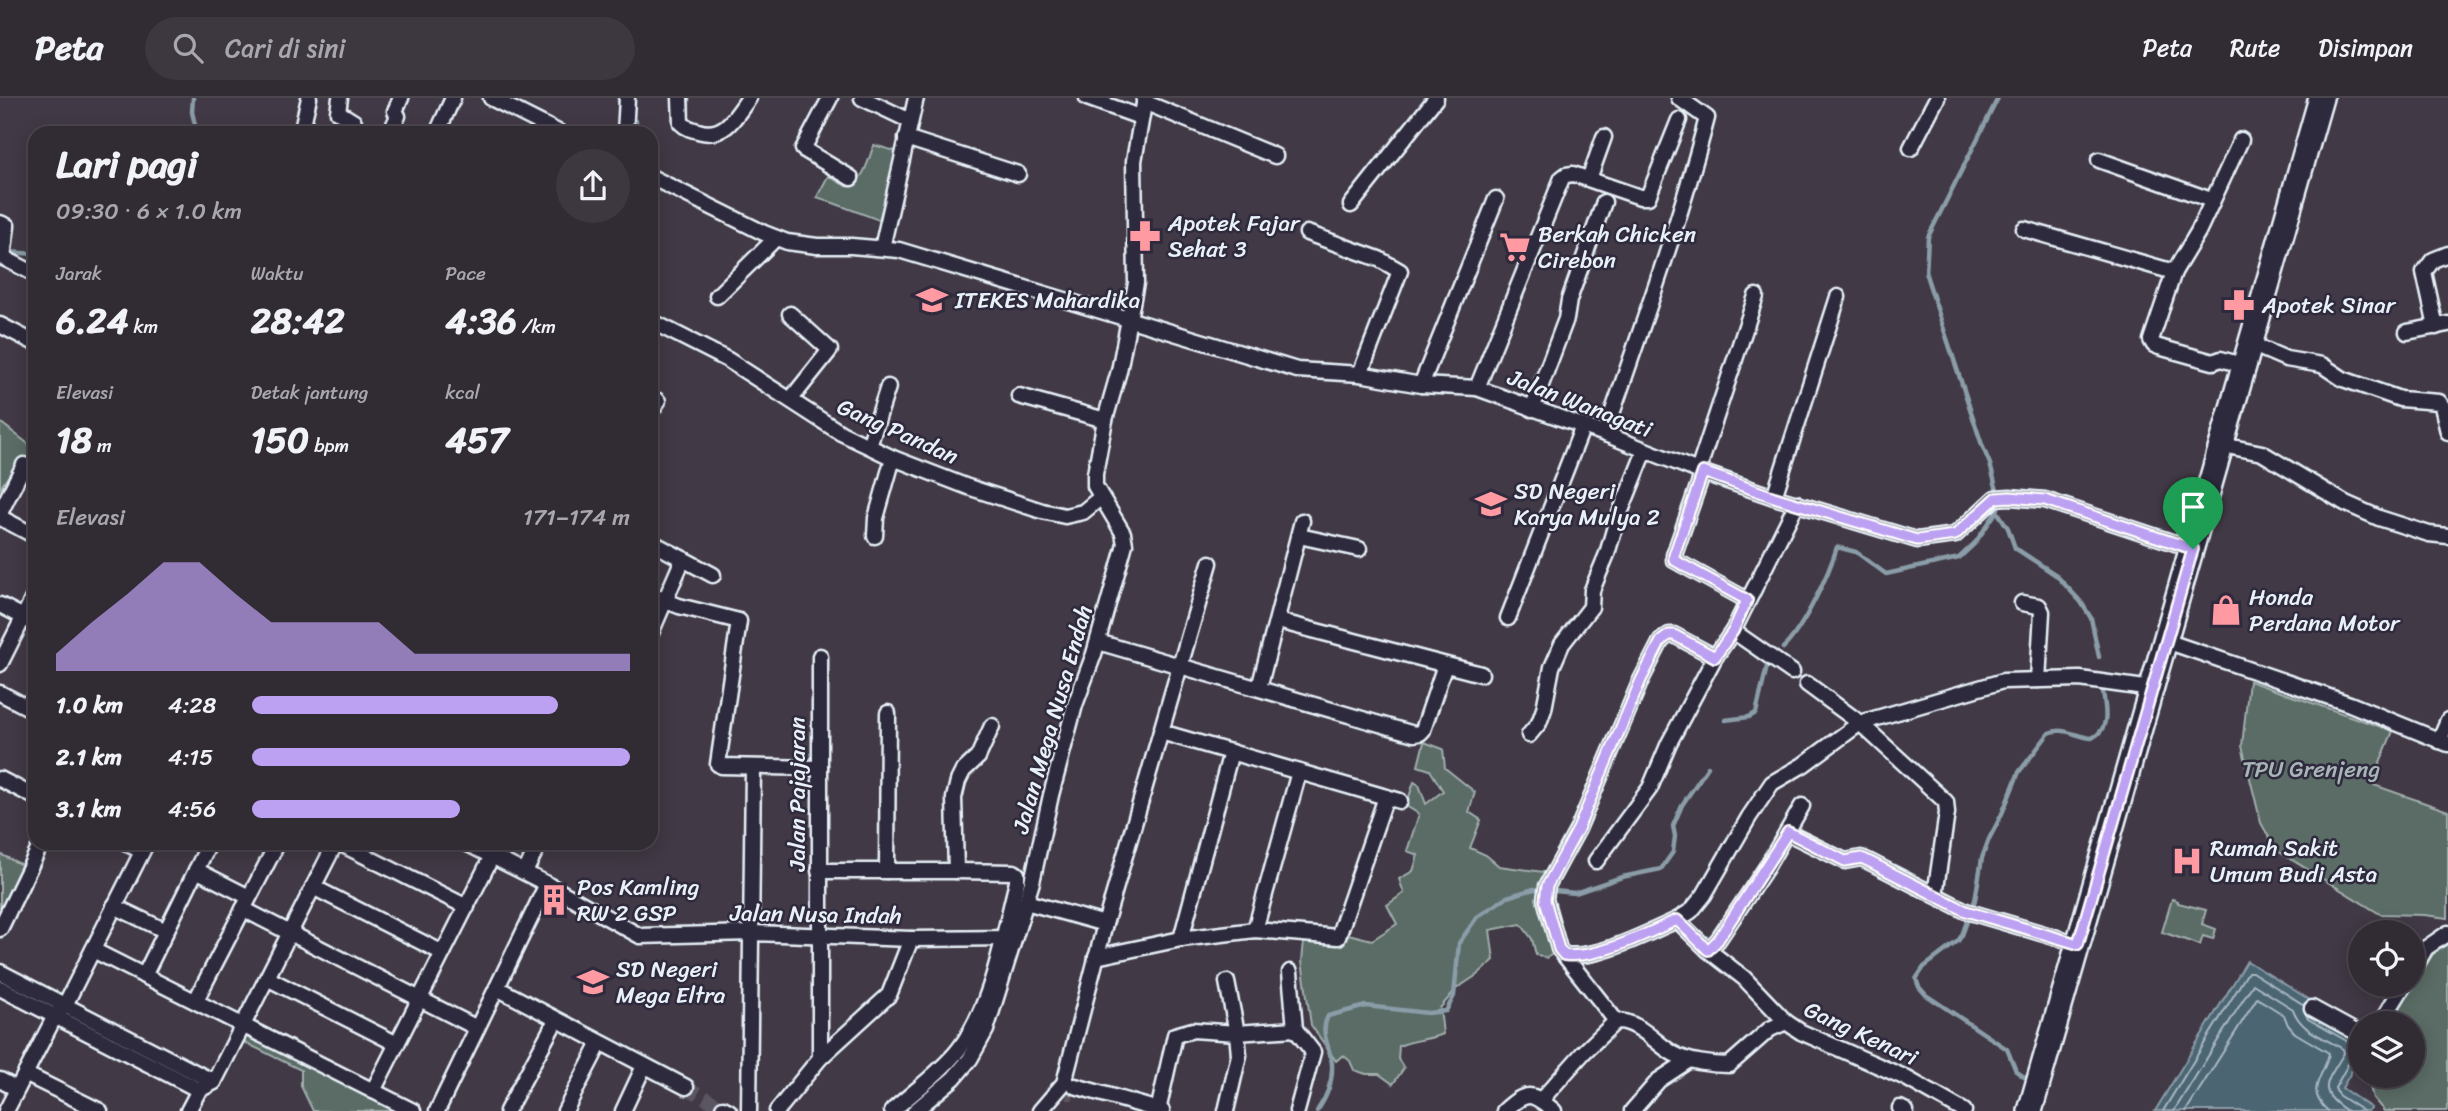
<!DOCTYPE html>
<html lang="id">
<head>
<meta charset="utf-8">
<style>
  :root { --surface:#312b34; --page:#3d3740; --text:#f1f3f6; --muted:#a8a7ac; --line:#4c474f; --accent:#bca0f2 }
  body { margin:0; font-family:Sriracha,sans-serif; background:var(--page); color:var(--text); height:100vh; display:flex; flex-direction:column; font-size:26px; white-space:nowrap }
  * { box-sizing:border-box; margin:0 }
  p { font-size:23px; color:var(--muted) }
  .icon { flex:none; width:38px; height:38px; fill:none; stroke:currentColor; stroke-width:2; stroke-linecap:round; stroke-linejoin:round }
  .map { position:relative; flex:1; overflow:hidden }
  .sheet { position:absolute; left:28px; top:28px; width:630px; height:724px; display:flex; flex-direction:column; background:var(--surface); border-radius:21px; box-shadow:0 4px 18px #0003,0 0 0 2px var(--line) }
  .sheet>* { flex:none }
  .buttons { position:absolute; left:2348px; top:822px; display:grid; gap:14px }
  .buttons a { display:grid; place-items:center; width:77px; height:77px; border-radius:50%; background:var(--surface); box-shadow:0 4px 18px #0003,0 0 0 2px var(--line); font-size:35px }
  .pin { position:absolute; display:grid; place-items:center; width:60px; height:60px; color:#fff; margin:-72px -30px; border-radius:50% 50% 50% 0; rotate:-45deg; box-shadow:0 0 7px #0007 }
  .pin .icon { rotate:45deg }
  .round { display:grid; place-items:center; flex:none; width:74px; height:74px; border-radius:37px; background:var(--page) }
  .head { display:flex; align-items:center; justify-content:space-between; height:119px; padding:0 28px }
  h1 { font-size:38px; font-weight:700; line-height:52px }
  .stats { display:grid; grid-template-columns:repeat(3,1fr); gap:10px; height:119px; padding:7px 28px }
  .stats div { display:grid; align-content:center }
  .stats b { font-size:35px; font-weight:700 }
  .stats small { font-size:19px; font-weight:400 }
  .stats p { font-size:19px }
  .chart { height:196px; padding:14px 28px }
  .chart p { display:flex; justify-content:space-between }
  .chart svg { width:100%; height:126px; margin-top:7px; fill:var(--accent); opacity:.7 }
  ul { padding:0 28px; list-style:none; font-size:23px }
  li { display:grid; grid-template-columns:112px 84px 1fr; align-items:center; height:52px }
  li i { height:18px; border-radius:9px; background:var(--accent) }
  header { display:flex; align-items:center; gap:42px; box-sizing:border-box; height:98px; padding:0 35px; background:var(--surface); border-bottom:2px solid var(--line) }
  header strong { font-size:33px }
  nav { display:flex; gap:38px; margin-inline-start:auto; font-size:24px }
  .search { width:490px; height:63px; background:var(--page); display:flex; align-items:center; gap:18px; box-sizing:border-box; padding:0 24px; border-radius:38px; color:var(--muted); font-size:26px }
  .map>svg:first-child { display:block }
</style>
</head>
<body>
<header>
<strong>Peta</strong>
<div class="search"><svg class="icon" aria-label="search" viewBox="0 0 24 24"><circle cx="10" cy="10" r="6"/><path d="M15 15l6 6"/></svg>Cari di sini</div>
<nav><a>Peta</a><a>Rute</a><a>Disimpan</a></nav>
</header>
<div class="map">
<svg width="2448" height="1013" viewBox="0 0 2448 1013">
  <rect width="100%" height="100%" fill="#413945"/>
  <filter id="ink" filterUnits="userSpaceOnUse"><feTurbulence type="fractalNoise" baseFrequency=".0143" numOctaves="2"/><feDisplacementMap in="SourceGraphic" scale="14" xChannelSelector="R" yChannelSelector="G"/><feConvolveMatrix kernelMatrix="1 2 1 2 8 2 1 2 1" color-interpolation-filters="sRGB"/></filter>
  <g filter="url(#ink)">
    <!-- green -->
    <g fill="#5a6c65" stroke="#a1aeae" stroke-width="2">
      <path d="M874,47L898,54L879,122L817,99L828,78L846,88C865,84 867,64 874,47Z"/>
      <path d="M0,324L31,348L35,342V362L31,360L18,363L0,391Z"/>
      <path d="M2249,583L2393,633L2371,686L2448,713V820L2424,817L2380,816L2276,752L2261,725L2242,648Z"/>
      <path d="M1424,644L1443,651L1445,670L1475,694L1469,714L1481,722L1470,750L1486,757L1499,768L1544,774L1540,795L1553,844V856L1546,860L1536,857L1532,841L1521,826L1490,832L1494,862L1477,877L1456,891L1440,910L1443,936C1429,942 1414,941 1399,948L1398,961L1404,970L1393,986L1379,976H1366L1354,972L1350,963L1343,957L1336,963L1311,927L1302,863L1304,843L1343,846L1348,836L1372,842L1397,826L1387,807L1404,795L1399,781L1413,773L1418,757L1407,753L1419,716L1406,708L1414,684L1419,687L1426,706L1443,693L1430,672L1418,668Z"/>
      <path d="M0,756L26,769L3,815L0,814Z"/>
      <path d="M2172,801L2178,803V805L2206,812L2202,826L2216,831L2213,841L2203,838L2200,847L2162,834Z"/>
      <path d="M2448,846V1013H2384L2373,1000L2367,978H2413V926H2390L2433,856Z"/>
      <path d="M244,934L404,1013H313L301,988V972L240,942Z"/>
    </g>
    <!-- water -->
    <path fill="#4c6573" stroke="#8a9da8" stroke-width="2" d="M2247,863L2315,905L2310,914L2361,943V957L2342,990L2371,1010L2368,1013H2155Z"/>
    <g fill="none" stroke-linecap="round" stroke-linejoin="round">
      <!-- shore -->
      <g stroke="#aab9c3" stroke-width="2">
        <path d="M2304,912L2308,921L2359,950L2361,948"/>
        <path d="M2361,955L2359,953L2352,959L2335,990L2338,997L2363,1013"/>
        <path d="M2163,1013L2248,874H2252L2304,907"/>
        <path d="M2174,1013L2253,886L2293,911C2300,933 2325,940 2343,951L2344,955C2328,983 2314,992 2347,1013"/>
        <path d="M2186,1013L2257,900L2284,917L2288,927L2295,935L2329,955C2325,978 2303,991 2328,1013"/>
      </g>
      <!-- stream -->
      <g stroke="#8a9da8" stroke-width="4.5">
        <path d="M193,0L192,14L197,35"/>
        <path d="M619,0V3"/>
        <path d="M688,0V15"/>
        <path d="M636,31V23"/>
        <path d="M8,154L35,156"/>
        <path d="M1997,413L2008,430L2015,450L2056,477L2081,504L2091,520L2099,559"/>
        <path d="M1783,550C1803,531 1829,476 1837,449L1856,454L1886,476L1959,460L1975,445L1997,413L2000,404L1990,366L1982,347L1926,177L1928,139L1998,0"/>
        <path d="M1725,622L1749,619L1756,615L1768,564"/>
        <path d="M2024,979L2016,973L2007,951L1926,897L1919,889L1916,881L1924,869L1958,843L1962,837L1975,802L1982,760L1989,741L2001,718L2019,674L2049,635C2063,628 2077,639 2092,640C2113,630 2104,606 2102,587"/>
        <path d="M904,1013L941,981L966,953"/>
        <path d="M1317,1013C1327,999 1333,984 1332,966C1330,948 1319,935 1328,918L1366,908L1428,915L1446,913L1454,898L1459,845L1477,819L1507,799L1534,791L1575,795L1622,779L1661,771L1673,754L1675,738L1673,728L1682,707L1708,669"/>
      </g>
      <!-- minor-tunnel -->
      <g stroke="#5a5560" stroke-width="14" stroke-dasharray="14 7" stroke-linecap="butt">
        <path d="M686,989L723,1010"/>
        <path d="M1067,995H1073"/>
      </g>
      <defs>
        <g id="minor">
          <path d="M340,0L338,14L354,24"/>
          <path d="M491,0L560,35"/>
          <path d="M680,0L681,25C687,31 694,32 702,34C726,39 736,17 749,0"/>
          <path d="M830,0L803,51L851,80"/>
          <path d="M862,0L904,20"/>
          <path d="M1087,0L1140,19"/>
          <path d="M1144,4L1275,58"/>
          <path d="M301,35L309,0"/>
          <path d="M390,35L398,18L395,13L401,0"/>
          <path d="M437,35L453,0"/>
          <path d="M625,35L627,0"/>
          <path d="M906,40L1018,76"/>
          <path d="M2241,42L2198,134L2174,174L2151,242L2154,247L2159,249L2213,264L2221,261L2245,268"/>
          <path d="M1911,50L1937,0"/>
          <path d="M2099,62L2211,102"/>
          <path d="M651,79L764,135L787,144L817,148H851L899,152L1297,272L1360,276L1421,287L1477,290L1605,336L1698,373L1774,399L1917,442L1955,437L1995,400L2010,399L2045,402L2193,451"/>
          <path d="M1589,81L1604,39"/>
          <path d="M1351,107L1436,0"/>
          <path d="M0,125L7,128L3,160"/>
          <path d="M2024,131L2174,174"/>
          <path d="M1307,135L1379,161L1400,173L1360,276"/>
          <path d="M882,150L916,0"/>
          <path d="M0,158L35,176"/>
          <path d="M717,198L776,140"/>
          <path d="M790,216L830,252L791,301"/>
          <path d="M651,223L728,262L841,335L893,360L968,389L1042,413L1065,418L1083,414L1100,400"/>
          <path d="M0,227L35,245"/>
          <path d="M2436,229L2424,174L2433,162L2448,156"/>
          <path d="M2407,234L2448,226"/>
          <path d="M2251,246L2286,261L2322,267L2343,281L2400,301L2439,304L2442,308L2448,334"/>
          <path d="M1421,287L1496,101"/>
          <path d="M1477,290L1562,80L1566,77L1573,76L1640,99H1648L1679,22"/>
          <path d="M1019,298L1105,322"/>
          <path d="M651,300L658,303L651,314"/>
          <path d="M1532,311L1566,221L1569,202L1604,104"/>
          <path d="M1605,336C1641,231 1679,127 1707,20L1679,0"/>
          <path d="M2222,347L2262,355L2345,405L2379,420L2429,436L2448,438"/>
          <path d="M869,348L888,289"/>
          <path d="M24,367L0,415L3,421L35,438"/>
          <path d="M1698,373L1756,198"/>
          <path d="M1703,374L1674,457V462L1747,502"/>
          <path d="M1774,399L1838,199"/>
          <path d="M875,438L876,420L893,360"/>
          <path d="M1299,438L1359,451"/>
          <path d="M651,444L713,477"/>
          <path d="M1210,465L1180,568L1414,636L1420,635L1423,632L1445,567"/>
          <path d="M651,497L679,508L739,523L718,666L721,668L820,670"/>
          <path d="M2022,505L2039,508L2042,514L2038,582"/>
          <path d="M0,507L35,525"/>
          <path d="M1508,520L1583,328"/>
          <path d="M1278,523L1481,576"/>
          <path d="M1733,533L1792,574"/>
          <path d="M651,535L683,461"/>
          <path d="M2166,543L2350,606L2448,646"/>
          <path d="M1715,559L1674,537H1669L1661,543L1641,582L1578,731L1547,788L1545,801L1559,851L1564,857C1597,862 1647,835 1677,822L1708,852L1718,842L1766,770L1802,708"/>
          <path d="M0,566L35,496"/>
          <path d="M1807,586L1860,625L1946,704L1947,715L1935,797"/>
          <path d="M1259,590L1302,423"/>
          <path d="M0,595L35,613"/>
          <path d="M1529,637L1539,625L1544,611L1552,569L1562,546L1591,509L1592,492L1607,456L1616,425L1645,353"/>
          <path d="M2439,643L2448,622"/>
          <path d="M0,681L35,699"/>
          <path d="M1386,699L1400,703"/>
          <path d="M1788,735L1845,763L1861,760L1866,762L1966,813L2078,846"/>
          <path d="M127,746L142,753"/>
          <path d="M341,746L467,809"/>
          <path d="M468,746L547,786L640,838L751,835L911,841L1014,840"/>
          <path d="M1596,763L1650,690L1669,645L1715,559L1733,533L1797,405"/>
          <path d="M196,772L249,799"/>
          <path d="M819,773H887L888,615"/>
          <path d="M887,773H956L954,700L958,683L963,673L978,659L992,628"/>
          <path d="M525,774L539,746"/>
          <path d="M313,789L443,855"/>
          <path d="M1026,804L1105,826"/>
          <path d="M114,808L166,833"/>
          <path d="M243,811L477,930"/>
          <path d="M1677,822L1691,813L1704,797L1749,719L1772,685L1803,667L1860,625L2003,583L2080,581L2152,591"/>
          <path d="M0,831L41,746"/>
          <path d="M1255,832L1299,674"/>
          <path d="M1181,841L1231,654"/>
          <path d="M93,852L413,1013"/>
          <path d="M1708,852L1744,880L1786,924"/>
          <path d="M1564,857L1616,923"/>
          <path d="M1096,859L1181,841L1255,832L1338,839L1386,699L1161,634"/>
          <path d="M2413,872L2426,850L2448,835"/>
          <path d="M0,874L214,984L199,992"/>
          <path d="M144,878L209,746"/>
          <path d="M267,880L397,946"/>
          <path d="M0,890L199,992"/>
          <path d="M497,890L686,989"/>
          <path d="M196,902L277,746"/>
          <path d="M2312,910L2354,933L2361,934"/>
          <path d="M2380,926L2404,887"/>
          <path d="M1295,931L1313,954L1297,1013"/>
          <path d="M820,960V558"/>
          <path d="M25,976L100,1013"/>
          <path d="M0,982L17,991"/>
          <path d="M214,984L335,746"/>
          <path d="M1075,988L1162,1013"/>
          <path d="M373,993L492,758"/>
          <path d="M1541,1002L1583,955L1616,923C1638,922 1656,946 1674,956C1688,964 1713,967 1729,967L1770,931L1786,924L1801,934L1904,979L1964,1013"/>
          <path d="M723,1010L729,1013"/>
          <path d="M1900,1010L1906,1013"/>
          <path d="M6,1013L55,918L65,907L146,746"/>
          <path d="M188,1013L199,992"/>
          <path d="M437,1013L547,786"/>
          <path d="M507,1013L556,922"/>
          <path d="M565,1013L600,945"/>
          <path d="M623,1013L644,968"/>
          <path d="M749,1013L753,669"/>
          <path d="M777,1013L820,960L889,897L911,841"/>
          <path d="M892,1013C914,993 941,974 959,951C993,907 1003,837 1017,784V776L1014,774L956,773"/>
          <path d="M915,1013L954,980L970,961L986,932L1032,784L1051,697L1075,607L1094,556L1125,446L1123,435L1095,388V376L1105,322L1119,273L1136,185L1134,63L1145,0"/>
          <path d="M1040,1013L1064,985L1105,826L1180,568L1098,544"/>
          <path d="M1158,1013L1175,937L1193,932L1237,935L1227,884"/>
          <path d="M1226,1013L1239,957L1237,935L1295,931L1290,874"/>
          <path d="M1504,1013C1527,992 1532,994 1554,1013"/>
          <path d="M1632,1013L1659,982L1688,963"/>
        </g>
        <path id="primary" d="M2030,1013L2321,0"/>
      </defs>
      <!-- minor casing -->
      <use href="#minor" stroke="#e8f1f8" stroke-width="19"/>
      <!-- primary casing -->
      <use href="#primary" stroke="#e8f1f8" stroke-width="28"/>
      <!-- minor -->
      <use href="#minor" stroke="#2f2a3d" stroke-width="14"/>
      <!-- primary -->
      <use href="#primary" stroke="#2f2a3d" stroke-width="23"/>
    </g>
  </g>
  <g fill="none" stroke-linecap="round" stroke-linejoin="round" filter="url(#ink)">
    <defs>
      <path id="route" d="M1703,374L1774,399L1917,442L1955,437L1996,400L2010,399L2045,402L2193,451L2078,846L1966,813L1866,762L1861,760L1845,763L1788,734L1718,842L1708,852L1677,822C1647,835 1596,862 1564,857L1559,851L1545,802L1547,788L1578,731L1641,582L1661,543L1669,537H1674L1715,559L1733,533L1747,502L1674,462V457Z"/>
    </defs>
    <!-- route casing -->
    <use href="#route" stroke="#fff" stroke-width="14"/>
    <!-- route -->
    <use href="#route" stroke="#bca0f2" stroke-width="9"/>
  </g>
  <!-- icons -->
  <defs>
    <symbol id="pharmacy-bare" viewBox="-9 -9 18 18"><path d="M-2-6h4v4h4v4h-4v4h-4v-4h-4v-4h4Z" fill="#ff9aa2" stroke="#2f2a3d" stroke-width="2.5" paint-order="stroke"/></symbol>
    <symbol id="supermarket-bare" viewBox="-9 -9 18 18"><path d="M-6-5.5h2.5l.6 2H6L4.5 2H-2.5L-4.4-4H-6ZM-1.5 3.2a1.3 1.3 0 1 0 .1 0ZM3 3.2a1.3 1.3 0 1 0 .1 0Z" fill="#ff9aa2" stroke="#2f2a3d" stroke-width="2.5" paint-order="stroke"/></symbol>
    <symbol id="university-bare" viewBox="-9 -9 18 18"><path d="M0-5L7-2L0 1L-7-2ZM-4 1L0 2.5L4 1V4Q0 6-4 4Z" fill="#ff9aa2" stroke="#2f2a3d" stroke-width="2.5" paint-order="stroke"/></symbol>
    <symbol id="school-bare" viewBox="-9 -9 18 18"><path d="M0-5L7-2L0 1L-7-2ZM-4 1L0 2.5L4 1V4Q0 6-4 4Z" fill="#ff9aa2" stroke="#2f2a3d" stroke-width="2.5" paint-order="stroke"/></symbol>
    <symbol id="shop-bare" viewBox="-9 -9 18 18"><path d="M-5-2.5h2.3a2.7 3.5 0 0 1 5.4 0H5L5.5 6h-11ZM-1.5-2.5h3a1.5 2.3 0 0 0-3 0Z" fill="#ff9aa2" stroke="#2f2a3d" stroke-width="2.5" paint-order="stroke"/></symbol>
    <symbol id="hospital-bare" viewBox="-9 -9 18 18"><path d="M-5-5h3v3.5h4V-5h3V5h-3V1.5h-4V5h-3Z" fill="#ff9aa2" stroke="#2f2a3d" stroke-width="2.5" paint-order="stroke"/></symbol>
    <symbol id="building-bare" viewBox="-9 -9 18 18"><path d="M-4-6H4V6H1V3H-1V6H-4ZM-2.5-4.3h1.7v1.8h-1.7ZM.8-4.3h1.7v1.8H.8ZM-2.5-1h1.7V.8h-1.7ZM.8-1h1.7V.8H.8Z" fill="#ff9aa2" stroke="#2f2a3d" stroke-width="2.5" paint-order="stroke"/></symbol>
  </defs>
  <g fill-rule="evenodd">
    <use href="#pharmacy-bare" x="1123" y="116" width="44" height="44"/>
    <use href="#supermarket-bare" x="1493" y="127" width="44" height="44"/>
    <use href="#university-bare" x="910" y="180" width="44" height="44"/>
    <use href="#pharmacy-bare" x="2217" y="185" width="44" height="44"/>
    <use href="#school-bare" x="1469" y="384" width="44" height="44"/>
    <use href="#shop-bare" x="2204" y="490" width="44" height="44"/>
    <use href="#hospital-bare" x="2165" y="741" width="44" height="44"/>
    <use href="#building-bare" x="532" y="780" width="44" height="44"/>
    <use href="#school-bare" x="571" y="862" width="44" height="44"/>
  </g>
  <g text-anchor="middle" stroke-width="5" stroke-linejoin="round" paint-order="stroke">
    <!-- poi labels -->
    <g font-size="23" fill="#e8f1f8" stroke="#2f2a3d" text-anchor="start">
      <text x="1168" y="133">Apotek Fajar<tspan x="1168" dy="26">Sehat 3</tspan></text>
      <text x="1538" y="144">Berkah Chicken<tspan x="1538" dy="26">Cirebon</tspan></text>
      <text x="955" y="210">ITEKES Mahardika</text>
      <text x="2262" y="215">Apotek Sinar</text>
      <text x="1514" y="401">SD Negeri<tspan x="1514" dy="26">Karya Mulya 2</tspan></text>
      <text x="2249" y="507">Honda<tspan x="2249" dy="26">Perdana Motor</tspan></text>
      <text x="2210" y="758">Rumah Sakit<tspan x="2210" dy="26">Umum Budi Asta</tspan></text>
      <text x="577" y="797">Pos Kamling<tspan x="577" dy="26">RW 2 GSP</tspan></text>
      <text x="616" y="879">SD Negeri<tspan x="616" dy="26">Mega Eltra</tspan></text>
    </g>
    <!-- street labels -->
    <g font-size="23" fill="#e8f1f8" stroke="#2f2a3d">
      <text transform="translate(1580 305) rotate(21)" y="8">Jalan Wanagati</text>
      <text transform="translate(898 333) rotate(24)" y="8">Gang Pandan</text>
      <text transform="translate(1052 621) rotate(-74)" y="8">Jalan Mega Nusa Endah</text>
      <text transform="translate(797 696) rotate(-90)" y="8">Jalan Pajajaran</text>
      <text transform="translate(816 816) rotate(1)" y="8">Jalan Nusa Indah</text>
      <text transform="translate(1861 935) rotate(25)" y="8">Gang Kenari</text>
    </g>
    <!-- park labels -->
    <g font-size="23" fill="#a8b5b6" stroke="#2f2a3d">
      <text x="2311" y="679">TPU Grenjeng</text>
    </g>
  </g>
</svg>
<div class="buttons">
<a><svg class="icon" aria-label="locate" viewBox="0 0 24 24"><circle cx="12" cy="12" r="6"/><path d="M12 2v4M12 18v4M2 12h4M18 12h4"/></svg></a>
<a><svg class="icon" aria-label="layers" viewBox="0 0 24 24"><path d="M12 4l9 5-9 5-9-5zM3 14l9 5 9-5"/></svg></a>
</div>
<div class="pin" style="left:2193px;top:451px;background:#1e9e55"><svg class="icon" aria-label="arrive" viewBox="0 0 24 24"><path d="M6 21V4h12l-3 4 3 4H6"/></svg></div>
<section class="sheet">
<div class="head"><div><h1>Lari pagi</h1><p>09:30 · 6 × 1.0 km</p></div><a class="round"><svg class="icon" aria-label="share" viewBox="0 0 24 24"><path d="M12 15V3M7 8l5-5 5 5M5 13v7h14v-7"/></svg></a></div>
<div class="stats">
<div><p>Jarak</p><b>6.24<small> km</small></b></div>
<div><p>Waktu</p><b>28:42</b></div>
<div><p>Pace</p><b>4:36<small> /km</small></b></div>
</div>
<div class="stats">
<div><p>Elevasi</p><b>18<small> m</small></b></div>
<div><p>Detak jantung</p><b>150<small> bpm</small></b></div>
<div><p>kcal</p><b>457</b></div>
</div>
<div class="chart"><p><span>Elevasi</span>171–174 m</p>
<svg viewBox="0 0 160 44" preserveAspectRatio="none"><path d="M0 44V38L10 27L20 17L30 6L40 6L50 17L60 27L70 27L80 27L90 27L100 38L110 38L120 38L130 38L140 38L150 38L160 38V44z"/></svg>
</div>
<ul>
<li><b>1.0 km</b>4:28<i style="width:81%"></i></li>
<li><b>2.1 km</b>4:15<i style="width:100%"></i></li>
<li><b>3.1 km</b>4:56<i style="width:55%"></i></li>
</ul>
</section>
</div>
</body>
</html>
